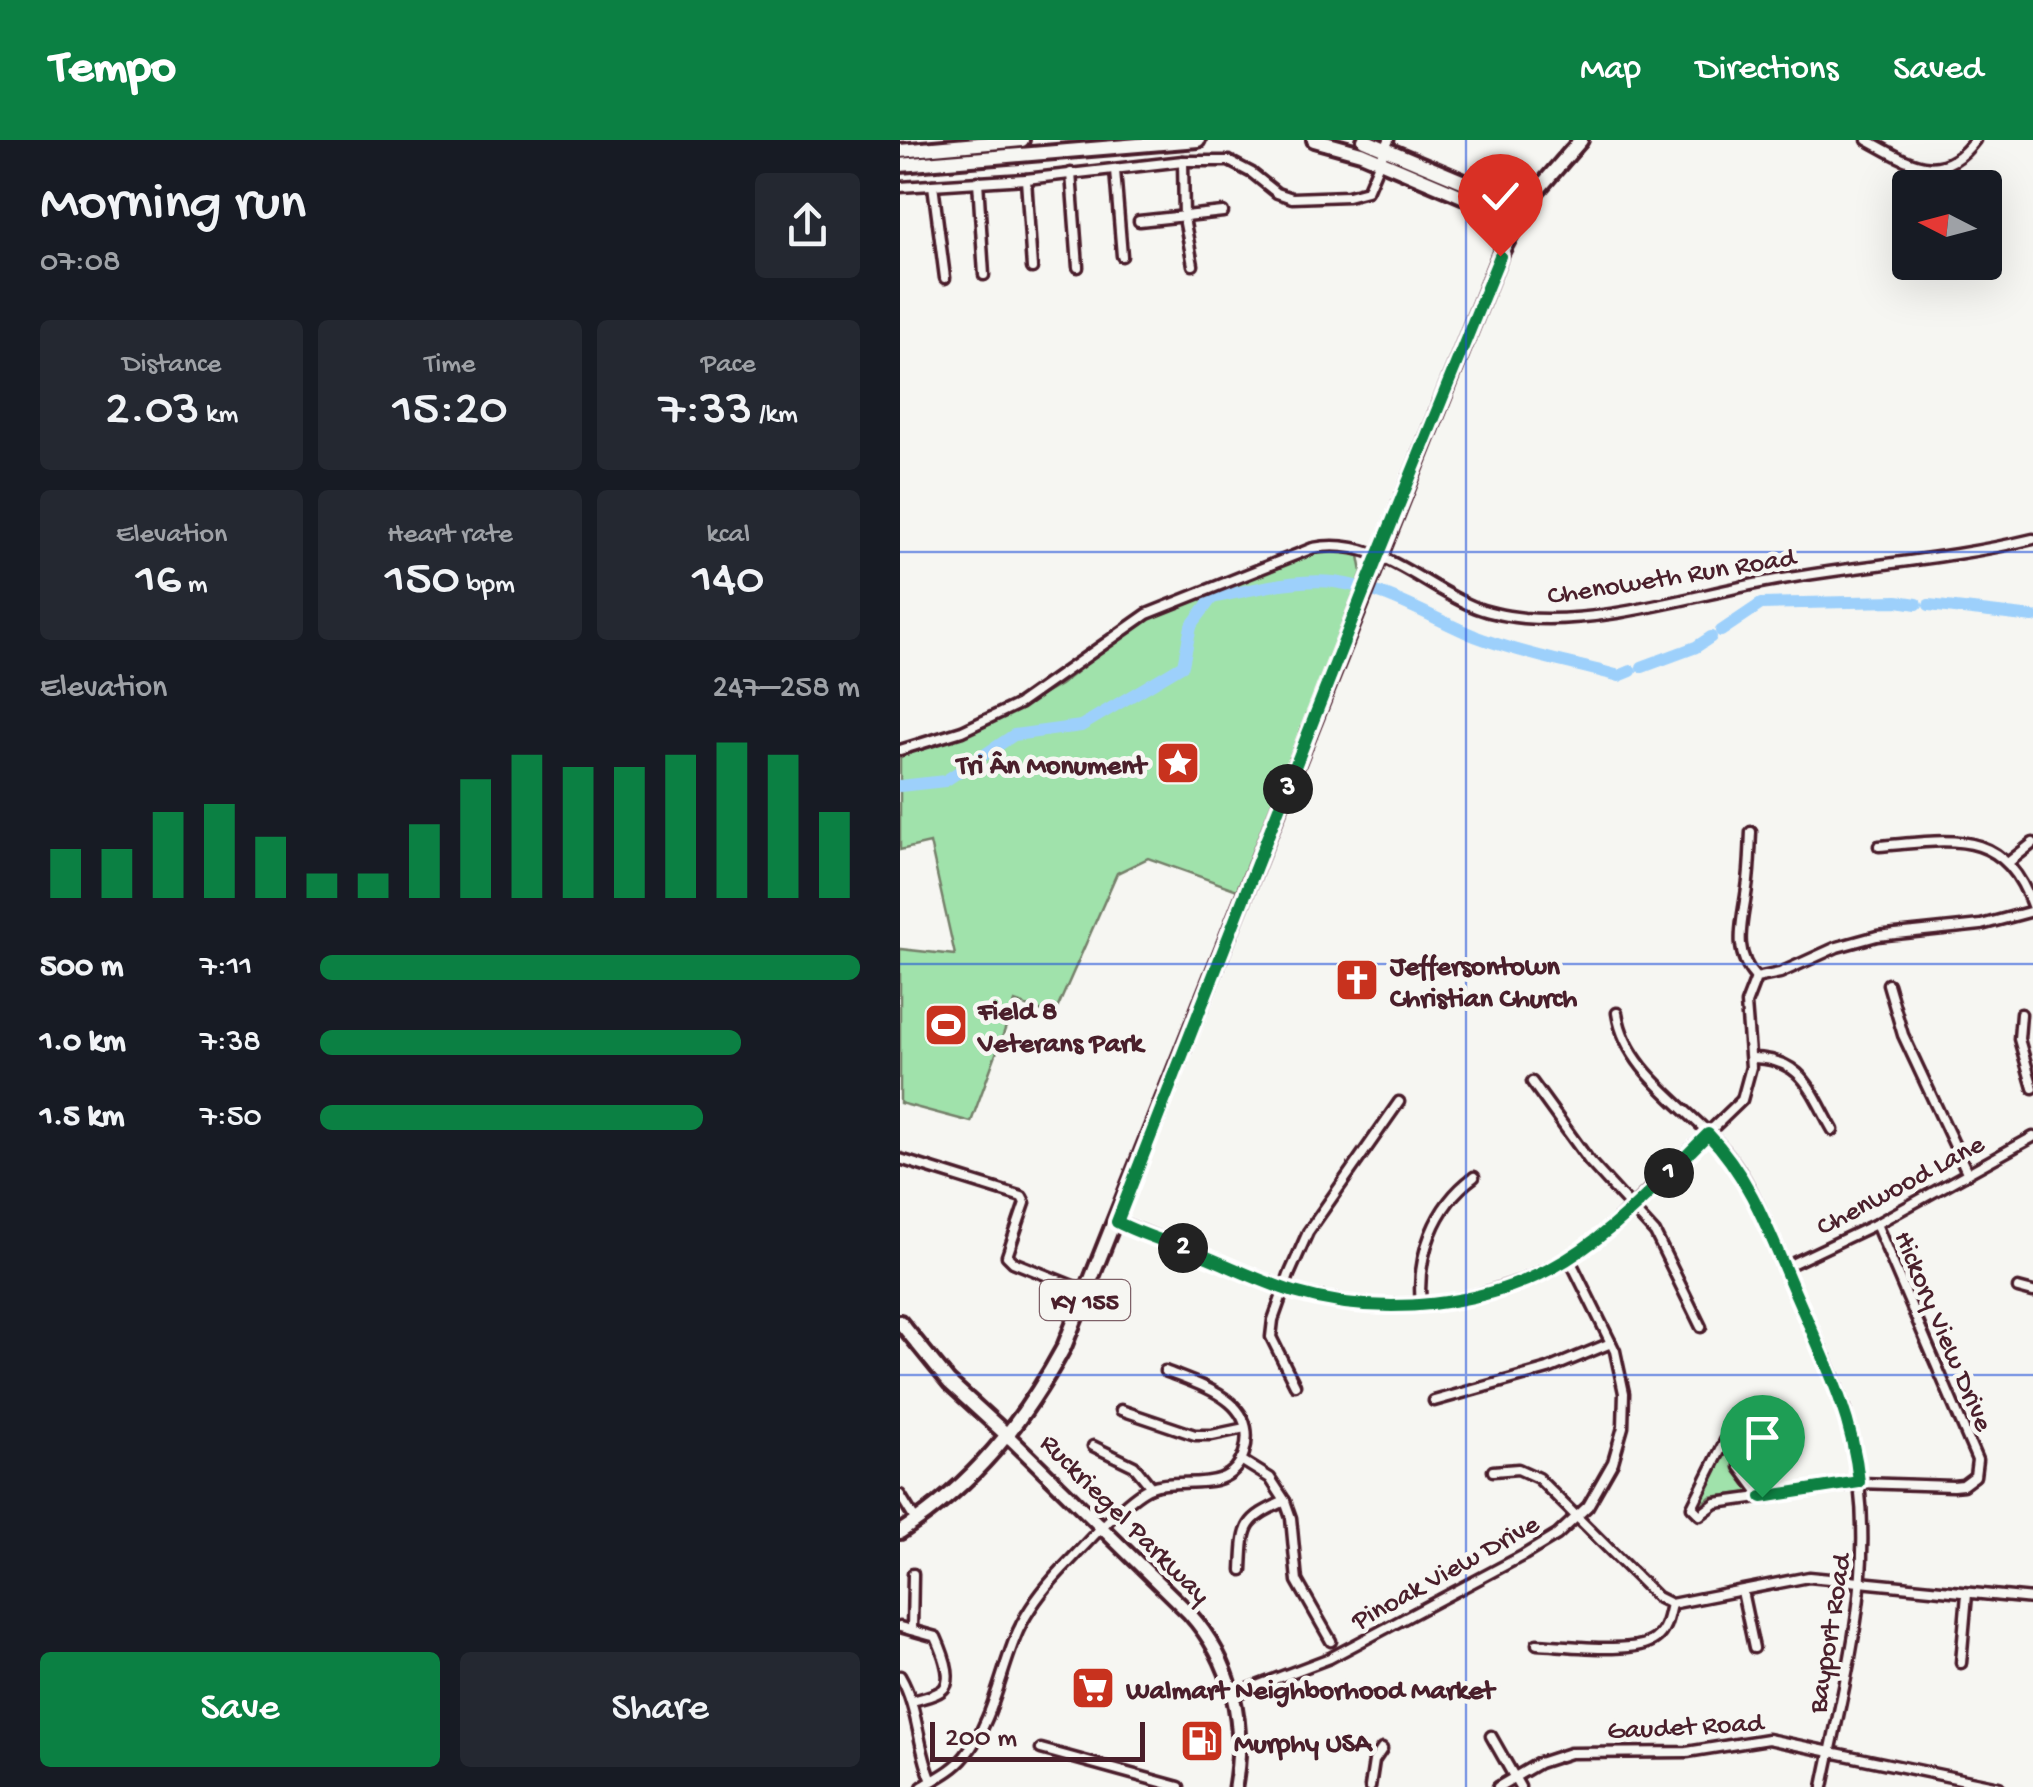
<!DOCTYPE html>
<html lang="en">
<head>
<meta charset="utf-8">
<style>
  :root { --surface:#171b24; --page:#242831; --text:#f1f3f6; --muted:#9ea1a6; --accent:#0b8043 }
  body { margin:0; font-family:"Gochi Hand",sans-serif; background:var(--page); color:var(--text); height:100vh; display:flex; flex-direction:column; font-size:38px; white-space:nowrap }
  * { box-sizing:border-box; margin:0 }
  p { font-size:32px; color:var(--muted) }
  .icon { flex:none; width:55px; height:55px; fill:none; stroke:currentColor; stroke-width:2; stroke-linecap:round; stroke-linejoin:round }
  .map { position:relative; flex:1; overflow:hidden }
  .drawer { display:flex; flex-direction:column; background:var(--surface); width:900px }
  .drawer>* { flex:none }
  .needle { width:65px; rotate:276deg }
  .buttons { position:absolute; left:992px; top:30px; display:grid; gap:20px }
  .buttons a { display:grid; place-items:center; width:110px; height:110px; border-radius:10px; background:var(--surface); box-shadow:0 10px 40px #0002; font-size:50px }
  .scale { position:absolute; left:30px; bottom:25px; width:215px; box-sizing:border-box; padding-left:10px; border:5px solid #4a1f2b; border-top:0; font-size:28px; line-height:35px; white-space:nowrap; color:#4a1f2b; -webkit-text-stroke:8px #f6f6f2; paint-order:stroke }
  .pin { position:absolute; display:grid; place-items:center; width:85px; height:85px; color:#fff; margin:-102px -42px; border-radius:50% 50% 50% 0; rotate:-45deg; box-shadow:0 0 10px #0007 }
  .pin .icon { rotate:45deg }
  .km { position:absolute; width:50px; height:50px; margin:-25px; border-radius:50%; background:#222; color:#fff; font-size:28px; line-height:50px; text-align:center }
  .round { display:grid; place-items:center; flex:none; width:105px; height:105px; border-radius:10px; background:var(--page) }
  .head { display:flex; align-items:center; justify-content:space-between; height:170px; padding:0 40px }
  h1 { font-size:55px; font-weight:600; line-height:75px }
  .stats { display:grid; grid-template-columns:repeat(3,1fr); gap:15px; height:170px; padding:10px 40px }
  .stats div { display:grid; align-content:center; border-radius:10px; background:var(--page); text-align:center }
  .stats b { font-size:50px; font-weight:600 }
  .stats small { font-size:28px; font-weight:400 }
  .stats p { font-size:28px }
  .chart { height:280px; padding:20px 40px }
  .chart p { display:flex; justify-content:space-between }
  .chart svg { width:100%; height:180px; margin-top:10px; stroke:var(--accent); stroke-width:6 }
  .primary-button { display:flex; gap:20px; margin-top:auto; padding:20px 40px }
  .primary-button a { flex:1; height:115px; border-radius:10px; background:var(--accent); color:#fff; font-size:40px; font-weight:600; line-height:115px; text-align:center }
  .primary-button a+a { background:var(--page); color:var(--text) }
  ul { padding:0 40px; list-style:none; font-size:32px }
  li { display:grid; grid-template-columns:160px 120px 1fr; align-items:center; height:75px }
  li i { height:25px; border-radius:12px; background:var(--accent) }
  header { display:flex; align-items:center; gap:60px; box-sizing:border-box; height:140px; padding:0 50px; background:var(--accent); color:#fff }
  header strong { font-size:48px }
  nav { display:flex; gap:55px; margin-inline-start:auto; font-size:35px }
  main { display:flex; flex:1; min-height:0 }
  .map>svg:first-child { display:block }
</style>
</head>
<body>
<header>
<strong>Tempo</strong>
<nav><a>Map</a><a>Directions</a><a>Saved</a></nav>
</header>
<main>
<section class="drawer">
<div class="head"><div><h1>Morning run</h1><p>07:08</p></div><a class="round"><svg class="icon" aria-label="share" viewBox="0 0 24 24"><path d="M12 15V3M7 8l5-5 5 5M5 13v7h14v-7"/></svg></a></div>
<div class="stats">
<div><p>Distance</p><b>2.03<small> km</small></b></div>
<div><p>Time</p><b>15:20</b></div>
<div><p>Pace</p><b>7:33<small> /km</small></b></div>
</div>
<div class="stats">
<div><p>Elevation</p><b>16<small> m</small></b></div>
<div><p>Heart rate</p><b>150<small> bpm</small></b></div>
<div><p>kcal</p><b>140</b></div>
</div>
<div class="chart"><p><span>Elevation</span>247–258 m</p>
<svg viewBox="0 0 160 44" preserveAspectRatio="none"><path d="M5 44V32M15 44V32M25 44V23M35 44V21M45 44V29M55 44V38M65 44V38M75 44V26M85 44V15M95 44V9M105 44V12M115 44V12M125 44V9M135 44V6M145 44V9M155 44V23"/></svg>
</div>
<ul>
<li><b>500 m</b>7:11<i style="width:100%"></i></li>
<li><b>1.0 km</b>7:38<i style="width:78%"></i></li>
<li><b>1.5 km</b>7:50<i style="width:71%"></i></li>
</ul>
<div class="primary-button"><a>Save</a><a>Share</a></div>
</section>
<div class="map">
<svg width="1133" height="1647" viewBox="0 0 1133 1647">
  <rect width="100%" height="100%" fill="#f6f6f2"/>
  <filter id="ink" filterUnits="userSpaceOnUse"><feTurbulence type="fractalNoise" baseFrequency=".01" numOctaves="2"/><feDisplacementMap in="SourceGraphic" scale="20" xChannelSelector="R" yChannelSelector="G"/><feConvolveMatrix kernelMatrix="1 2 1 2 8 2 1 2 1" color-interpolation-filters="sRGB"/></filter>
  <g filter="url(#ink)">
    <!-- green -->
    <g fill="#a0e2ab" stroke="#75806b" stroke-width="2.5">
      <path d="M440,410L459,416L462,432L340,751L248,718L217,733L154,876L115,862L71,982L0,963V809L55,815L30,703L0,710V617L103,577L160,545L218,499L253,477L390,420L411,413Z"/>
      <path d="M836,1297V1332L854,1352L810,1357L800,1367L796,1364Z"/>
    </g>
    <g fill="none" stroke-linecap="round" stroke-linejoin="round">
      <!-- river -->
      <g stroke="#9dd0fb" stroke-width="12">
        <path d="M1029,465L1133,477"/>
        <path d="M821,491L861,464L997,461L1017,464"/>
        <path d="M742,527L796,507L811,497"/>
        <path d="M0,646L45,641L114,595L181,586L283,525L291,486L312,458C351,450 394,438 434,442C488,449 529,477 577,497C622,514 672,523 719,536L731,531"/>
      </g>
      <defs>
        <g id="minor">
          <path d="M967,0C1008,22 1040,47 1075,0"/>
          <path d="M283,21L284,78L293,125"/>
          <path d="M215,30L222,116"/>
          <path d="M171,33L178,127"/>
          <path d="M126,39L132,128"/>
          <path d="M78,41L84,135"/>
          <path d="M33,45L45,138"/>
          <path d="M0,47L126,39L283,21H329L352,33L377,53L392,58L448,56L467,51L489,0"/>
          <path d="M239,81L323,72"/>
          <path d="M0,610L62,591L119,564L247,474L413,408C476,396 518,443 572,466C588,473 606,476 624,478C703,485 793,455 871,441C958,425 1047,420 1133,399"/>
          <path d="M851,692C850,711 850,730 847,748C843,781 831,811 856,838"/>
          <path d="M979,706C1051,700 1104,686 1133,768"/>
          <path d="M1109,722L1133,703"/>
          <path d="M988,844L1003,895L1067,1032"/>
          <path d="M717,873C727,938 798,971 833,1021C859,1057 874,1105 892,1145C912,1191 937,1236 949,1286C981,1419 949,1518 923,1647"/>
          <path d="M1121,874L1119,899L1133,948"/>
          <path d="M851,918C903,918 910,950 933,990"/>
          <path d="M632,942L690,1022L755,1093L801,1187"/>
          <path d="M0,1019L122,1057L125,1063L107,1116L113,1122L188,1152"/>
          <path d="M217,1081L394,1152L443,1162L474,1166L533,1164L578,1155L624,1140L663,1122L701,1096L842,960L851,927L846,864L856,838L880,833L937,807L977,796L1081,785L1133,771"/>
          <path d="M885,1127L976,1084L1133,997"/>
          <path d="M1118,1148L1133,1152"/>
          <path d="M521,1165C516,1117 534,1066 574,1037"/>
          <path d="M395,1245L371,1197L373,1180L389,1135L408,1092L499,962"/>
          <path d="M534,1261L648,1229L711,1203"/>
          <path d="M221,1270L295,1295H312L345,1288"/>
          <path d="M193,1306L234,1326L251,1347"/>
          <path d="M341,1320L370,1338L385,1361L391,1378L397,1441L431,1501"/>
          <path d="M593,1331L618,1329L638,1338L757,1457L771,1464L909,1437L1133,1459"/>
          <path d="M0,1355L16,1381"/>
          <path d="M862,1357L840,1327L844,1293L831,1289L792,1367L800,1375L816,1363L959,1343L1053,1346L1063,1345L1075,1336L1077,1320L976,1084"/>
          <path d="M342,1430C344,1385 343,1380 385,1361"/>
          <path d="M842,1451L854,1508"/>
          <path d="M0,1487L36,1497C41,1508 53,1536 45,1547C40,1555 21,1558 13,1561"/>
          <path d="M12,1490L13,1434"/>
          <path d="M637,1504C664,1505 735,1515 755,1499C766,1491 768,1477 771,1464"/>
          <path d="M1061,1523L1067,1454"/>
          <path d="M0,1536C19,1569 17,1606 32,1641"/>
          <path d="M333,1555L430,1518L624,1415L657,1395L688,1366L713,1322L723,1287L724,1253L715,1211L669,1118"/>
          <path d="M591,1596L620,1647"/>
          <path d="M141,1609L279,1647"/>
          <path d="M22,1647C37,1638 54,1630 65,1616C94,1580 100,1532 118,1491C129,1467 144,1448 162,1429C182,1409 227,1356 251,1347C282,1336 330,1356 344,1313C360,1261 302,1246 265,1231"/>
          <path d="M470,1647L474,1621L482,1609"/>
          <path d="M598,1647L639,1623L670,1613L787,1612L868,1599L1099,1647"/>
        </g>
        <path id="secondary" d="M108,1296L289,1473C333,1522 346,1583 335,1647"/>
        <g id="primary">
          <path d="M414,0L461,13L595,70L620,75"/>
          <path d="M464,0L600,57L620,75"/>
          <path d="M0,11L122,0"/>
          <path d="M0,25L298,0"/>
          <path d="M0,1182L49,1242L108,1296"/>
          <path d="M0,1392C73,1345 123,1283 164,1207L600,115L629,60L681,0"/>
        </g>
      </defs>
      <!-- minor casing -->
      <use href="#minor" stroke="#4a1f2b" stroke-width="15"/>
      <!-- secondary casing -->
      <use href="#secondary" stroke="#4a1f2b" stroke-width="19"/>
      <!-- primary casing -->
      <use href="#primary" stroke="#4a1f2b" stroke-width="20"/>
      <!-- minor -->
      <use href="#minor" stroke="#f6f6f2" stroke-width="8"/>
      <!-- secondary -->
      <use href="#secondary" stroke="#f6f6f2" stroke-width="11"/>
      <!-- primary -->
      <use href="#primary" stroke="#f6f6f2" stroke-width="12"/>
    </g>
  </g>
  <g fill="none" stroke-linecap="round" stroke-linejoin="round" filter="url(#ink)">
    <defs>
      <path id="route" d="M600,116L461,458L217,1082C244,1096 274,1104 302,1115C332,1127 362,1142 394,1152C482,1178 587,1168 666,1120C720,1087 764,1038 808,994C848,1035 868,1089 890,1141C918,1207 952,1269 959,1342L862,1357"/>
    </defs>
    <!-- route casing -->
    <use href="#route" stroke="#fff" stroke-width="20"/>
    <!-- route -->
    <use href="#route" stroke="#0b8043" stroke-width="12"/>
  </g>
  <!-- grid -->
  <path fill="none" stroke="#1d4ed8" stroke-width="2.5" stroke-opacity="0.55" d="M566,0V1647M0,412H1133M0,824H1133M0,1235H1133"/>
  <!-- icons -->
  <defs>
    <symbol id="sight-square" viewBox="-11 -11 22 22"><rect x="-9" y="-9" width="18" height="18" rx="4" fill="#c8321e" stroke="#f6f6f2"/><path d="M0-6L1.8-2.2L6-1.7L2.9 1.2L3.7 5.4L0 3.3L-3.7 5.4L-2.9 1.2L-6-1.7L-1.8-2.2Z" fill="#fff"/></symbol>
    <symbol id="church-square" viewBox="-11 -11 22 22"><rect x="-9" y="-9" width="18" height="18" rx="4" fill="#c8321e" stroke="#f6f6f2"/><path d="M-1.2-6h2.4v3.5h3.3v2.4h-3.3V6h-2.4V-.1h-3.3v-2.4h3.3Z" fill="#fff"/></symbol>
    <symbol id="stadium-square" viewBox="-11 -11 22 22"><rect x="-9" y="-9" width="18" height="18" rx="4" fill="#c8321e" stroke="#f6f6f2"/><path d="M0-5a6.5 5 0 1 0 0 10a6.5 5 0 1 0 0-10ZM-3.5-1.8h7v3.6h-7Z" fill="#fff"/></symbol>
    <symbol id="supermarket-square" viewBox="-11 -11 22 22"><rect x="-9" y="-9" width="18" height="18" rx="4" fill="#c8321e" stroke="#f6f6f2"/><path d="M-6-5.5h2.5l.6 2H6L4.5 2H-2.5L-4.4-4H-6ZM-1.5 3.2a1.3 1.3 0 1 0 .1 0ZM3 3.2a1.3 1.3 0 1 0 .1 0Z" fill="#fff"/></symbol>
    <symbol id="fuel-square" viewBox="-11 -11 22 22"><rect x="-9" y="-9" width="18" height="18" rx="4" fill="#c8321e" stroke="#f6f6f2"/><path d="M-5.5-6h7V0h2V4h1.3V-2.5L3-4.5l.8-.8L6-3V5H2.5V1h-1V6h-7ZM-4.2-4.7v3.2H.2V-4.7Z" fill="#fff"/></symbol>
  </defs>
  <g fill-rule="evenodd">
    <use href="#sight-square" x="253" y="598" width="50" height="50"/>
    <use href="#church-square" x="432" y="815" width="50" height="50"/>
    <use href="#stadium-square" x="21" y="860" width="50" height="50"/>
    <use href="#supermarket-square" x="168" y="1523" width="50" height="50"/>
    <use href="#fuel-square" x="277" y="1576" width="50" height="50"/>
  </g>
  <g text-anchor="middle" stroke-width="9" stroke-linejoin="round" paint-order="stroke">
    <!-- shield labels -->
    <rect fill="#f6f6f2" stroke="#7e6067" stroke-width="2.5" x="140" y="1140" width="90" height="40" rx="8"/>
    <g font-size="25" font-weight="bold" fill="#4a1f2b">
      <text x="185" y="1169">KY 155</text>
    </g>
    <!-- street labels -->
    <g font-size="28" fill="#4a1f2b" stroke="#f6f6f2">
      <text transform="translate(771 434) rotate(-9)" y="10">Chenoweth Run Road</text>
      <text transform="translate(999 1043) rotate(-28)" y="10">Chenwood Lane</text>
      <text transform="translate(1046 1190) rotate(67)" y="10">Hickory View Drive</text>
      <text transform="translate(227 1377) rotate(45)" y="10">Ruckriegel Parkway</text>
      <text transform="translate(544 1430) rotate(-29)" y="10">Pinoak View Drive</text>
      <text transform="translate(927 1493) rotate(-81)" y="10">Bayport Road</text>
      <text transform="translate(785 1584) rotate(-3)" y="10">Gaudet Road</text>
    </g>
    <!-- poi labels -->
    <g font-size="28" font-weight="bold" fill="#4a1f2b" stroke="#f6f6f2" text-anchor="start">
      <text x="246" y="633" text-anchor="end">Tri Ân Monument</text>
      <text x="490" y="834">Jeffersontown<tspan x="490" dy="32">Christian Church</tspan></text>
      <text x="78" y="879">Field 8<tspan x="78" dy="32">Veterans Park</tspan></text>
      <text x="226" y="1558">Walmart Neighborhood Market</text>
      <text x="334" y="1611">Murphy USA</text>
    </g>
  </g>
</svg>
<div class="buttons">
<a><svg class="needle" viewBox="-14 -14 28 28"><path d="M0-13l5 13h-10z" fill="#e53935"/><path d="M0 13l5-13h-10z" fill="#9ea1a6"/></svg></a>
</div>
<div class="scale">200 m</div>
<div class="pin" style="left:862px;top:1357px;background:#1e9e55"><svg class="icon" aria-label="arrive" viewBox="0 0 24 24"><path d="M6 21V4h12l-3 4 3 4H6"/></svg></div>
<div class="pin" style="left:600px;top:116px;background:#d93025"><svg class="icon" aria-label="check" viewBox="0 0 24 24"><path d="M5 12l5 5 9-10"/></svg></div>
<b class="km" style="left:769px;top:1033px">1</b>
<b class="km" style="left:283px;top:1108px">2</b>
<b class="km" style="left:388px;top:649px">3</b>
</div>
</main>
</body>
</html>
